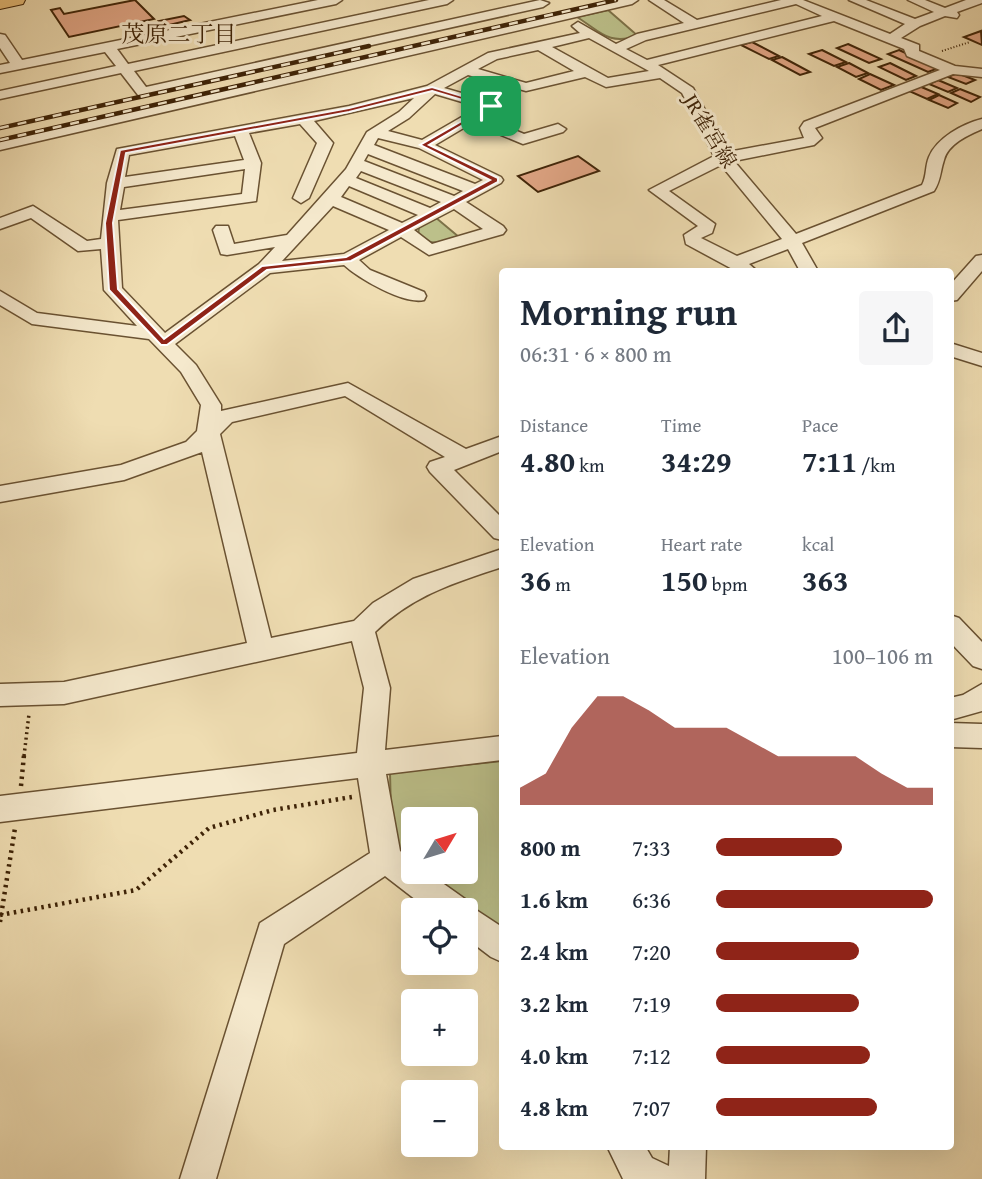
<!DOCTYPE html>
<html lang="en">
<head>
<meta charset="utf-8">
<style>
  :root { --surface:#fff; --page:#f6f6f7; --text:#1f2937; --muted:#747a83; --accent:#8f2418 }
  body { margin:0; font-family:"Gentium Book Plus","Noto Serif JP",serif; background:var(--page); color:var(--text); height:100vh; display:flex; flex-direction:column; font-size:26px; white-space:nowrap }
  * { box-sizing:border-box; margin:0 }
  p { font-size:23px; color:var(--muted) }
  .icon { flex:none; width:38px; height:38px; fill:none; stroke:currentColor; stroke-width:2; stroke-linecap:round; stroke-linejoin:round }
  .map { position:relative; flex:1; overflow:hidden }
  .side { position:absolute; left:499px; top:268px; width:455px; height:882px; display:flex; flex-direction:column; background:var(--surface); border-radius:7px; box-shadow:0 7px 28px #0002 }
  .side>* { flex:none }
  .needle { width:46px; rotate:52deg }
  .buttons { position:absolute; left:401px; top:807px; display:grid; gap:14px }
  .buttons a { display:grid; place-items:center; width:77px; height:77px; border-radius:7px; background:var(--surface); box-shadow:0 7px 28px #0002; font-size:35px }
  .pin { position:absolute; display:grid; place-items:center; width:60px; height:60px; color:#fff; margin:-30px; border-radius:14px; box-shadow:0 4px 10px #0006 }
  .round { display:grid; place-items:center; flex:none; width:74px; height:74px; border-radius:7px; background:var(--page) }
  .head { display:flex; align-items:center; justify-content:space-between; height:119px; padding:0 21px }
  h1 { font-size:38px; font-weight:700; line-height:52px }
  .figures { display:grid; grid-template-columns:repeat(3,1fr); gap:10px; height:119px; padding:7px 21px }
  .figures div { display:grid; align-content:center }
  .figures b { font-size:30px; font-weight:700 }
  .figures small { font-size:19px; font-weight:400 }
  .figures p { font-size:19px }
  .chart { height:196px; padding:14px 21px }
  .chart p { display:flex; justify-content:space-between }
  .chart svg { width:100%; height:126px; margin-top:7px; fill:var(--accent); opacity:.7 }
  ul { padding:0 21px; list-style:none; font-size:23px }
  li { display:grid; grid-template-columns:112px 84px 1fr; align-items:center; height:52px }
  li i { height:18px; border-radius:9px; background:var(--accent) }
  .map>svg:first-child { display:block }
</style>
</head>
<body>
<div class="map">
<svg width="982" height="1179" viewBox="0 0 982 1179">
  <rect width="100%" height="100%" fill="#efddb2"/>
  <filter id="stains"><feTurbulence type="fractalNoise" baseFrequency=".00286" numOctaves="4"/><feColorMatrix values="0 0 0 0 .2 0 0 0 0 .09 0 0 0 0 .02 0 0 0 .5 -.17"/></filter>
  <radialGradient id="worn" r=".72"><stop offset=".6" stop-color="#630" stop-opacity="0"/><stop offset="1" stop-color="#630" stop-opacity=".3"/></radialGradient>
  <!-- green -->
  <g fill="#bcc08a" stroke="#7d7248" stroke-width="2">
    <path d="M608,10L638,36C608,45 602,33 577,17Z"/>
    <path d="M435,217L459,237C443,242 433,247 418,236L419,227Z"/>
    <path d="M502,761V935L418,872H466V819H413V868L392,852L390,773Z"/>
  </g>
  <!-- building -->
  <g fill="#e4a888" stroke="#3e2307" stroke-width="2">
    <path d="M135,0L154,19L69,37L51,10L60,8L64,14Z"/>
    <path d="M184,16L190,20L165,26L159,21Z"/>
    <path d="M981,31L982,45L964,37Z"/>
    <path d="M752,42L779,56L769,59L741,45Z"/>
    <path d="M848,44L881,59L869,63L837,48Z"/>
    <path d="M822,50L846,62L834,66L809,54Z"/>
    <path d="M899,50L939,68L928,72L888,54Z"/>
    <path d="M782,57L810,72L800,75L772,60Z"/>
    <path d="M849,63L868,73L856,77L837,67Z"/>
    <path d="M890,63L916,76L906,80L879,67Z"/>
    <path d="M957,73L975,80L966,84L948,77Z"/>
    <path d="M870,74L894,85L881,90L859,79Z"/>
    <path d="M938,80L957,88L948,92L929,84Z"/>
    <path d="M919,86L938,94L927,99L909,91Z"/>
    <path d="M960,89L980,97L971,102L951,93Z"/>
    <path d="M939,95L957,103L948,108L929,100Z"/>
    <path d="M578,156L599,171L538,192L518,176Z"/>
  </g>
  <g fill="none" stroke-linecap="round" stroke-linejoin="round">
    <defs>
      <g id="minor">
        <path d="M318,0H342L336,4L117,49L128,64L429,0H453L447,4L134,71L146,87L540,0L549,3L543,7L143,96L138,95L121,73L0,99V91L116,66L105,52L0,73V65L10,63L0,48V34L5,35L22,60Z"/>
        <path d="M616,0H638L632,4L0,150V140Z"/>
        <path d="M649,0H664L697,20L781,0H803L890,34L905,24L849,0H866L915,19L934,12L908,0H925L945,8L966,0H982V3L957,12L959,15L957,18L945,16L920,26L901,38L919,45V51L955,66L982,69V77L953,74L815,128L822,138L814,145L734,161L796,234L922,185C927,176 925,166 929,157C937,138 962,124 982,119V129C968,135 948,144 944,160C940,172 941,180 934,191L802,243L818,271H800L788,249L749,264L757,271H736L686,244L684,235L698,226L649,190L714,156L682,93L660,78L606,87L585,77L526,91L468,75L444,88L496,103L498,106L483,117L524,134L558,124L566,129L563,132L523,144L472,123L435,145L501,177L503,180L501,183L466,202L503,226L506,230L503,234L429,255L401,237L359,260L370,270L424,292L426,296L424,300C404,305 358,278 344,265L270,273L175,344L196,365L221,405V411L348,383L466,449L502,436V451L454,470L502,518V540L494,538L430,472L427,467L430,462L445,457L345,396L232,422L220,434L271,638L354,621L373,603L413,579L502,549V567C454,583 413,595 375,632L390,688L385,750L502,736V760L386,774L400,851L413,861V872H427L465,899L467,904L502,927V962L491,957L466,938V910H429L385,876L284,944L216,1179H180L260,923L370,853L358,778L0,822V796L357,753L364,688L352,641L64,704L0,706V684L64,682L247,643L202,452L124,480L0,502V486L121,465L186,442L197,431L201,405L181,372L149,339L32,324L0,305V291L37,313L137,326L104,290L101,249L78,251L31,218L0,229V218L33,206L87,241L101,239L107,183L117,149L349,106L427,86L488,53L580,33L572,26L578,22L616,44L637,34L684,23ZM796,4L822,16L647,60L626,49L646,40ZM834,21L904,49L907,56L940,70L804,122L800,128L804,138L728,152L693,88L658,65ZM589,38L649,71L608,78L552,47ZM538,50L574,71L526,83L478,69L497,59ZM435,94L479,107L422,140L388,131L409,118ZM414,98L399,112L367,132L346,169L287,235L234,244L228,226H216L213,230L221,254L227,255L275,247L259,264L165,333L122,288L118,220L256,201L261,163L249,133L300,124L317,143L293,198L301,203L309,198L333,143L314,121ZM235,136L244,160L125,177L129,155ZM378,138L419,148L483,180L475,184L374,145ZM368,154L463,191L454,196L364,161ZM721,165L782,239L737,256L701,238L712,233L715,224L669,191ZM245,169L242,194L120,210L124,187ZM361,171L441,202L430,208L356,178ZM349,186L418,215L402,223L341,197ZM333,206L389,230L344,254L282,261ZM454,209L483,229L432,244L414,230Z"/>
        <path d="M982,255V271L957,300L950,301V285L976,256Z"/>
        <path d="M950,343L982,353V366L950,356Z"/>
        <path d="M950,615L959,618L982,642V669L973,666L950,642Z"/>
        <path d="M982,684V711L950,720V698L963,695Z"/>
        <path d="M950,723L982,724V748L950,747Z"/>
        <path d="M607,1146H645L652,1158L669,1166L670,1146H706L705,1179H623Z"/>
      </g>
      <path id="highway" d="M0,0H25L23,4L0,9Z"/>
    </defs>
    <!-- minor casing -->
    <use href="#minor" stroke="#6a5232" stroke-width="3"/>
    <!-- highway casing -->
    <use href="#highway" stroke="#3e2307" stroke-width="2"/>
    <!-- path-far2 -->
    <path stroke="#3e2307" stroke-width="2" stroke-dasharray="1 2" stroke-linecap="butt" d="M942,51L970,42"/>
    <!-- path-far1 -->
    <path stroke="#3e2307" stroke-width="3.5" stroke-dasharray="2 3.5" stroke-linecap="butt" d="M24,756L29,714"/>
    <!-- path -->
    <g stroke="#3e2307" stroke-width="4.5" stroke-dasharray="2.5 4.5" stroke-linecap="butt">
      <path d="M21,786L24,755"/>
      <path d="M0,915L136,890L209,828L273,810L352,797"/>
      <path d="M0,922L15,828"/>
    </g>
    <!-- minor -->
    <use href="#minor" fill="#f5e9cd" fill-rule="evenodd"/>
    <!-- highway -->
    <use href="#highway" fill="#e8be79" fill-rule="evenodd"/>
    <defs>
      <g id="rail">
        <path d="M0,128L369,46"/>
        <path d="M0,140L616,0"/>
      </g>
    </defs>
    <!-- rail casing -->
    <use href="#rail" stroke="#3e2307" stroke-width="4.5"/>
    <!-- rail -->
    <use href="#rail" stroke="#f5e9cd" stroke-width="2.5" stroke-dasharray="9" stroke-linecap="butt"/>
  </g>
  <!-- route -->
  <path fill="#8f2418" stroke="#fff" stroke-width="2" fill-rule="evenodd" d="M432,87L495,106L429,145L498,178V182L351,261L267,270L167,345H161L109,290L105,223L120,150L349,108ZM432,91L486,107L420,145L490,180L346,257L262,266L164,339L118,289L113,223L126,153L349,112Z"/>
  <g text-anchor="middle" stroke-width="6" stroke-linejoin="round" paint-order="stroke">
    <!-- far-street labels -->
    <g font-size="21" fill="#3e2307" stroke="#f5e9cd">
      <text transform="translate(710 131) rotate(59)" y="7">JR雀宮線</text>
    </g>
    <!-- far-neighbourhood labels -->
    <g font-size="23" fill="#3e2307" stroke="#f5e9cd">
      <text x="179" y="42">茂原二丁目</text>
    </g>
  </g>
  <rect width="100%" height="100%" filter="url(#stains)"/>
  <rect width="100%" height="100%" fill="url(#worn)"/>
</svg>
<div class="buttons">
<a><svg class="needle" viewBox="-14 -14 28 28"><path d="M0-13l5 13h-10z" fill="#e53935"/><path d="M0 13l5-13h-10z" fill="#747a83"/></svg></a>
<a><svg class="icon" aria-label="locate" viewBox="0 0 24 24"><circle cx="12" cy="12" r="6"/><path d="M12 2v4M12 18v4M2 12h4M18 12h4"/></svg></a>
<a>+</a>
<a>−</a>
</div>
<div class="pin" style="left:491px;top:106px;background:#1e9e55"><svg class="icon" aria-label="arrive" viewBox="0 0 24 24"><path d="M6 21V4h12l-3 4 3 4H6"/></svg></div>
<section class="side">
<div class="head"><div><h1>Morning run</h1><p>06:31 · 6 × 800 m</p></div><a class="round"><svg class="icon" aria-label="share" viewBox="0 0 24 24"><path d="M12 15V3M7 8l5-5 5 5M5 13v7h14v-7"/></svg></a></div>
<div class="figures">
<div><p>Distance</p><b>4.80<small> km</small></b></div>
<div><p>Time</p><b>34:29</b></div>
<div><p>Pace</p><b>7:11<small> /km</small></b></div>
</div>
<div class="figures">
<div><p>Elevation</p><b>36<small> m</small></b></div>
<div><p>Heart rate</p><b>150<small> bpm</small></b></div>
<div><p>kcal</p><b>363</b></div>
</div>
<div class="chart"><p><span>Elevation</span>100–106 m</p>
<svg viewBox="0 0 160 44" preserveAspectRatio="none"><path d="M0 44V38L10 33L20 17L30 6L40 6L50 11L60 17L70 17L80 17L90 22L100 27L110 27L120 27L130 27L140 33L150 38L160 38V44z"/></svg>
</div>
<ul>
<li><b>800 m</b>7:33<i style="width:58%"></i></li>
<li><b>1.6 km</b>6:36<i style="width:100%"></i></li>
<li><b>2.4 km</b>7:20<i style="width:66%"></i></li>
<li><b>3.2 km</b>7:19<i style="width:66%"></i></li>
<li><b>4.0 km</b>7:12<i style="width:71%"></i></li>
<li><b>4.8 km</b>7:07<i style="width:74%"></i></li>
</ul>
</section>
</div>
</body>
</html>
